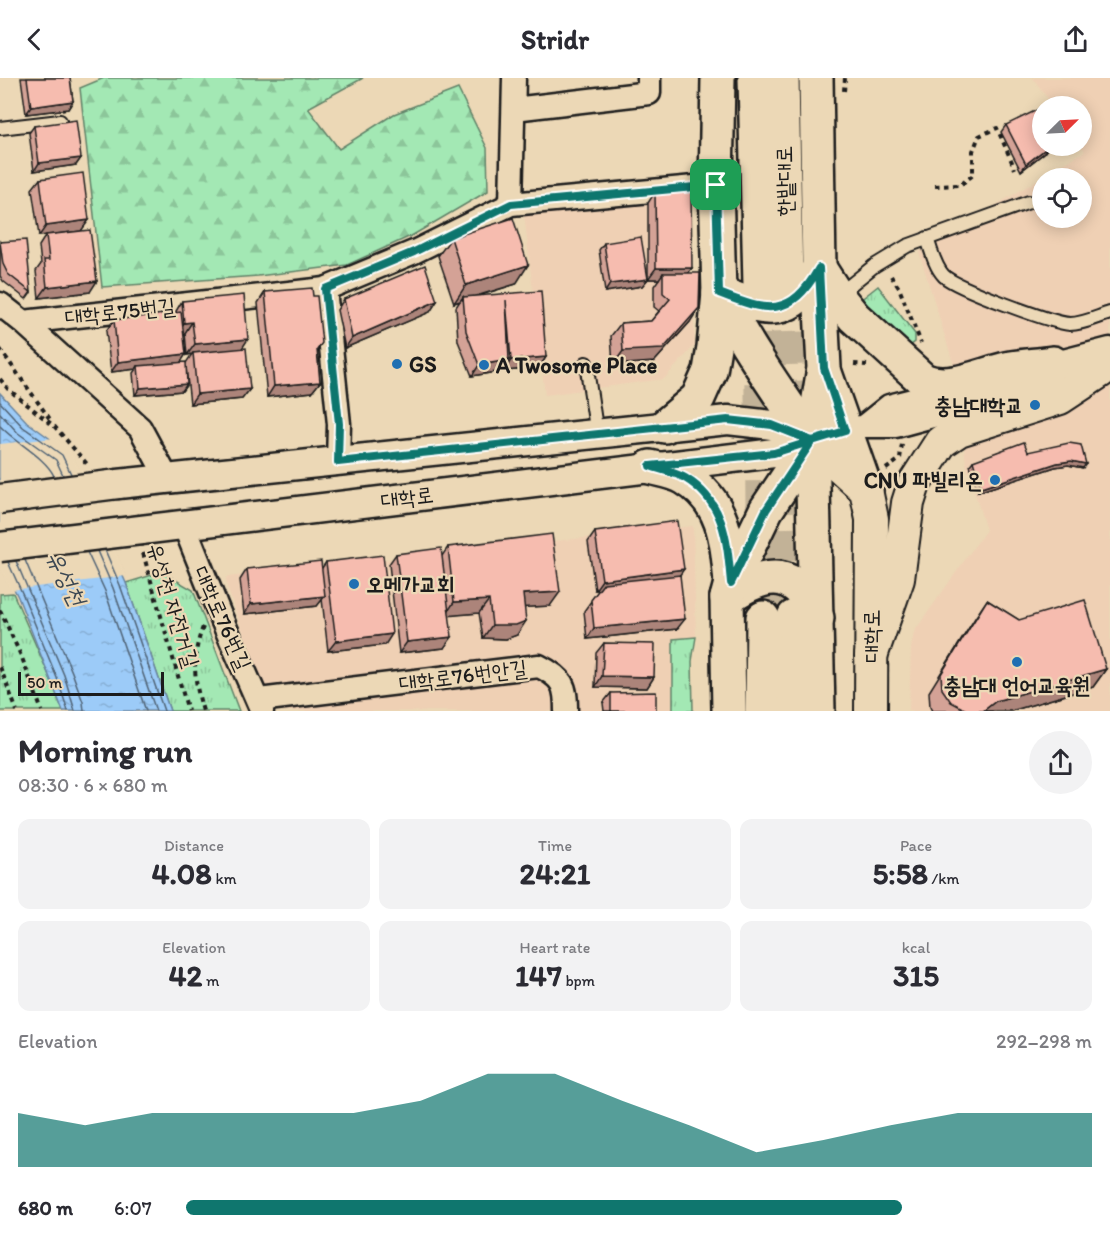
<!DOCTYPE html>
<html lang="en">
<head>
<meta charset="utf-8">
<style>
  :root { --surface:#fff; --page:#f2f2f3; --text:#2b2b33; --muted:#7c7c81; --accent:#0f766e }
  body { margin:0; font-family:Itim,"Poor Story",sans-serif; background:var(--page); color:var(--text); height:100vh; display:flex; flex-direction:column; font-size:22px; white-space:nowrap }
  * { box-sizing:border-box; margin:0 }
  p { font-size:20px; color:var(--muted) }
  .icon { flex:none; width:33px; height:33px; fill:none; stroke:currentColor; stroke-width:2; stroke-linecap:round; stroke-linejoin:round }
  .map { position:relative; height:633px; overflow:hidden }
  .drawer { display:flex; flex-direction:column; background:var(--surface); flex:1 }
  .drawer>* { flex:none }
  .needle { width:39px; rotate:66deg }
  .fabs { position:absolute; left:1032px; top:18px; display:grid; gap:12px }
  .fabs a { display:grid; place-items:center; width:60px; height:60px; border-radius:50%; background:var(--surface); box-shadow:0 3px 15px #0003; font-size:30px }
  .scale { position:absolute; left:18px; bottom:15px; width:146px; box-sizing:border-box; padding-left:6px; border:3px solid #1c1c1c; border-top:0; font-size:16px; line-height:21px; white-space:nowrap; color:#1c1c1c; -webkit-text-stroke:4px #ecd8b6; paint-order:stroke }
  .pin { position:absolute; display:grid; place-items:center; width:51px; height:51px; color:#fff; margin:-26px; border-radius:12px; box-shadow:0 3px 9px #0006 }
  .round { display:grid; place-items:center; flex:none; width:63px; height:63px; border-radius:32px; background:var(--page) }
  .summary { display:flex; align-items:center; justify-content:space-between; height:102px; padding:0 18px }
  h1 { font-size:33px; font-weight:700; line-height:45px }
  .metrics { display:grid; grid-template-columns:repeat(3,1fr); gap:9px; height:102px; padding:6px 18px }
  .metrics div { display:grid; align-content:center; border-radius:12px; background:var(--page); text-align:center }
  .metrics b { font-size:30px; font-weight:700 }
  .metrics small { font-size:16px; font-weight:400 }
  .metrics p { font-size:16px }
  .chart { height:168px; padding:12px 18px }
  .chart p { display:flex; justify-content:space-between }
  .chart svg { width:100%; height:108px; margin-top:6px; fill:var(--accent); opacity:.7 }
  ul { padding:0 18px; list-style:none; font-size:20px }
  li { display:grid; grid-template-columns:96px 72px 1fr; align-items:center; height:45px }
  li i { height:15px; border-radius:8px; background:var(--accent) }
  header { display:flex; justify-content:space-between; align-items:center; height:78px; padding:0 18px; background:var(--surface); font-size:27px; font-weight:700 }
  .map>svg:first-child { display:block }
</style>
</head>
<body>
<header><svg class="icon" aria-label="back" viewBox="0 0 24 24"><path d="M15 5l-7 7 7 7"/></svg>Stridr<svg class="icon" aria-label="share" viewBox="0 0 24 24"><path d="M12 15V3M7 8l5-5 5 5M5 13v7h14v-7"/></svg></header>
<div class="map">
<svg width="1110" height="633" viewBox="0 0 1110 633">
  <defs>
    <pattern id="grass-tufts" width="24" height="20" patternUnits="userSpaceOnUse" patternTransform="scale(1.5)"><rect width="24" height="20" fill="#a3e8b4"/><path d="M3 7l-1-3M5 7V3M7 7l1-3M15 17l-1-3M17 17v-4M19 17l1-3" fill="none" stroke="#8cc69a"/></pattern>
    <pattern id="forest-firs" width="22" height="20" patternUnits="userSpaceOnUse" patternTransform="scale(1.5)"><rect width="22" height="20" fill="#a3e8b4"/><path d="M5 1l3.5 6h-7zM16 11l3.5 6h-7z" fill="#8cc69a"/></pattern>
    <pattern id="water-ripples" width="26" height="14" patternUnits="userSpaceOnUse" patternTransform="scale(1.5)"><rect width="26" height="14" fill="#9ccbf8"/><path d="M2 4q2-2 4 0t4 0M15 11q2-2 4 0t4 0" fill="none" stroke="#86aed4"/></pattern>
  </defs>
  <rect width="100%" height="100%" fill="#ecd8b6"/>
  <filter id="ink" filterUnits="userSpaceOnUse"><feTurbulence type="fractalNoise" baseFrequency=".0167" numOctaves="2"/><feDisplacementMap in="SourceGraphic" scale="12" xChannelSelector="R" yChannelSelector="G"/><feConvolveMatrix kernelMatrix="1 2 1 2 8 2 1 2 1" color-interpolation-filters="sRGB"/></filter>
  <g filter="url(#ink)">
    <!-- built -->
    <g fill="#efd0b4" fill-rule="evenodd">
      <path d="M1033,0H1110V633H909L911,570L914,554L986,452L966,386L955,291L919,174L1085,73L1081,68L1082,28H1053ZM1042,100H1082V140H1042Z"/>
      <path d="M686,118L695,267L664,301L545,317L524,135Z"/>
      <path d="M693,448L696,559L673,561V633H271L227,509L226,499Z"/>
    </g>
    <!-- grass -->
    <g fill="url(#grass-tufts)" stroke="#608268" stroke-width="1.5">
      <path d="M878,208L915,256V264L911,267L905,268L854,227Z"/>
      <path d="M162,494L193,512L239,633H170L126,505Z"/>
      <path d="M13,515L51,602L63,633H0V516Z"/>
      <path d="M696,559L692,583L693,633H673V561Z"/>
    </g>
    <!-- forest -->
    <path fill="url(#forest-firs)" stroke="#608268" stroke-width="1.5" d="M104,0H363L308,30L339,71L394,36L458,11L487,70L488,113L413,157L347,187L258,198L102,209L80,10Z"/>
    <!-- water -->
    <path fill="url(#water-ripples)" stroke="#6985a0" stroke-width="1.5" d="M0,315L27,344L67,373L126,505L170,633H63L18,519L0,482Z"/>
    <!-- pier -->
    <path fill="#ecd8b6" d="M54,360L70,372L126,498L11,512L0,489V366Z"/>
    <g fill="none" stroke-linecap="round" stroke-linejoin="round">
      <!-- shore -->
      <g stroke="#4f6274" stroke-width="1.5">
        <path d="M0,324L23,349L62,377L71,396"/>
        <path d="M0,335L18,355L56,382L63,397"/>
        <path d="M0,348C16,365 45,379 54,398"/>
        <path d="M105,472L120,507L164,633"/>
        <path d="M97,473L113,510L156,633"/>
        <path d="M87,474L105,513L146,633"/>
        <path d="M25,482L72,594L83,624L84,633"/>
        <path d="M16,483L64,597L75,633"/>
        <path d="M8,484L23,517L57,600L68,633"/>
      </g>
      <!-- primary-tunnel -->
      <g stroke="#c2b297" stroke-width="33" stroke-dasharray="33 16" stroke-linecap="butt">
        <path d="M786,205L794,531"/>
        <path d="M760,207L763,540"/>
      </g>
      <defs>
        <g id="service">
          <path d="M0,50L60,43"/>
          <path d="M927,160C931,172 935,189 944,198C957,210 1052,245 1070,246C1083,246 1097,239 1110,235"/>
          <path d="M838,217L874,188L907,168L1029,124"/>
          <path d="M586,285L597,356"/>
        </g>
        <g id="minor">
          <path d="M514,31L649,15V0"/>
          <path d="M511,126L514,0"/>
          <path d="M325,211L339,346L338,384"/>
          <path d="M0,226L23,244L140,350L167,400"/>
          <path d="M23,244L325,211L414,174L511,126L716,107"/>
          <path d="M1040,289L1110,271"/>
          <path d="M864,348L889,328L953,312"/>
          <path d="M864,348H896L1081,298"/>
          <path d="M184,447L220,537L262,633"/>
          <path d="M259,622L539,588C563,600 566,607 566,633"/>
        </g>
        <g id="tertiary">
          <path d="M118,406L728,342L772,347L812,363"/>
          <path d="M141,452L774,375L812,363"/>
        </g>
        <g id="secondary">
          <path d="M812,363L866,412L872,441L871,633"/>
          <path d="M871,578L898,501L908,425L914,406L941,364L959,352L1060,320L1101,293"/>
        </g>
        <g id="primary">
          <path d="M755,0L760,207"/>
          <path d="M782,0L786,205"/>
          <path d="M816,0L819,190L824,290L812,363L818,633"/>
          <path d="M719,215C768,234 790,241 819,190L837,218L854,239L923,302C950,314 984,295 1011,290C1025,288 1039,287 1053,285"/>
          <path d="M719,215C745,267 779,315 812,363"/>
          <path d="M825,295L866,412"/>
          <path d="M665,348L698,320L710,293L714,269L719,215L716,107L718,0"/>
          <path d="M650,389C661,392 675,394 685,400C725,424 727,463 731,505"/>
          <path d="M727,520C768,491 797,490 817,540"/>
          <path d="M794,539V633"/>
          <path d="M729,633L727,520L731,505L766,432L812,363"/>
          <path d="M762,633L763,540"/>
        </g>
      </defs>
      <!-- service casing -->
      <use href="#service" stroke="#1c1c1c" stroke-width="16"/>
      <!-- minor casing -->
      <use href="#minor" stroke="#1c1c1c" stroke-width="27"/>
      <!-- tertiary casing -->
      <use href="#tertiary" stroke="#1c1c1c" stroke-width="33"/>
      <!-- secondary casing -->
      <use href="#secondary" stroke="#1c1c1c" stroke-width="36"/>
      <!-- primary casing -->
      <use href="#primary" stroke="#1c1c1c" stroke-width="38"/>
      <!-- path -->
      <g stroke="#1c1c1c" stroke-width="4" stroke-dasharray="4.5 4.5" stroke-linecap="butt">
        <path d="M844,13L845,0"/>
        <path d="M935,108L960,107L973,97V73L979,58L997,50L1015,91"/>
        <path d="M891,198L899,210L921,265"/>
        <path d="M0,271L52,344"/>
        <path d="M854,286L867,287"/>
        <path d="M0,301L8,311L55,349L87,386"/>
        <path d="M886,391L900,381L902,366"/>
        <path d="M143,475L188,633"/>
        <path d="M0,532L22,580L42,633"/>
        <path d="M203,549C191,579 194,603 203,633"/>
        <path d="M0,589L17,633"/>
      </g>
      <!-- service -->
      <use href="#service" stroke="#ecd8b6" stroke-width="12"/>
      <!-- minor -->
      <use href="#minor" stroke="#ecd8b6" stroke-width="22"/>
      <!-- tertiary -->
      <use href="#tertiary" stroke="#ecd8b6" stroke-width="28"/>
      <!-- secondary -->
      <use href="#secondary" stroke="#ecd8b6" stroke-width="32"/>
      <!-- primary -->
      <use href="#primary" stroke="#ecd8b6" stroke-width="33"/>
      <defs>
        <g id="tertiary-bridge">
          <path d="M0,421L118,406"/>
          <path d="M0,469L141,452"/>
        </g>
      </defs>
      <!-- tertiary-bridge casing -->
      <use href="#tertiary-bridge" stroke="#1c1c1c" stroke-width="33" stroke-linecap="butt"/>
      <!-- tertiary-bridge -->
      <use href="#tertiary-bridge" stroke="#ecd8b6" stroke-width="28"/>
    </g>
    <!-- wall -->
    <g fill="#d4a296" stroke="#1c1c1c" stroke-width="1.5" fill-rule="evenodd">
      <path d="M21,0H70L73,23L68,31L26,36Z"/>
      <path d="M1006,47L1042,68H1049L1044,75L1021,93L1001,54Z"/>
      <path d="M34,48L81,80L76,87L34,93L29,55Z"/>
      <path d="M40,101L82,153L90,214L39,220L36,193L41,186L39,168L46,157L39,158L32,111Z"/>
      <path d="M655,114L692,190L688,195L690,244L654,284L613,287L611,258L621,245L651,243L659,233L654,229V208L659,201H648V125Z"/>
      <path d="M451,160L516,206L478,218L546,279L539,290L504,293V290L502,293L472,298L458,263L456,229L460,223L454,225L438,178Z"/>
      <path d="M0,164L31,214L26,221L3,203L0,198Z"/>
      <path d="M604,165L648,201L642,208L605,214L599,172Z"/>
      <path d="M265,214L317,272L320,304L312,314L267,319L258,225Z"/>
      <path d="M344,221L437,223L430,234L345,270L337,232Z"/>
      <path d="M182,223L241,270L250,311L242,321L190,326L186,289L187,306L182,313L135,317L133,295L136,291L111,294L106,253L114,242L175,235ZM184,255H185L187,277L192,276L186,285L180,284Z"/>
      <path d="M1028,374L1083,390L1068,387L1055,389L978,414L970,387L973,383Z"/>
      <path d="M595,454L680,497L677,551L587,561L584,533L599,512H595L588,464Z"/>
      <path d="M448,469L550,528L525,529L517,557L506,561L483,560L479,535L449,537L444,570L399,575L389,486L396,476L442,478Z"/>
      <path d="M326,484L385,567L328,573L322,521L317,528L244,536L240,502L247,491L322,490Z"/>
      <path d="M987,522L1019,542L1106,591L1093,609L1011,633H932L930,629L929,614L975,540Z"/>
      <path d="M604,565L654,599L647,610L595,609L596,575Z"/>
      <path d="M611,615L656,633H604L603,625Z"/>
    </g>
    <!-- shaded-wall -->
    <g fill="#ac847a" stroke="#1c1c1c" stroke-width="1.5">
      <path d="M73,23L68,31L26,36L31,29Z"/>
      <path d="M1049,68L1044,75L1021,93L1026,86Z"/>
      <path d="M81,80L76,87L34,93L39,85Z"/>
      <path d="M89,142L81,153L39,158L46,148Z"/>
      <path d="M528,187L516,206L463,222V219L460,223L454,225L466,207Z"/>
      <path d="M656,190H692L684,201L663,195L659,201H648Z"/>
      <path d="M648,201L642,208L605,214L610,206Z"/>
      <path d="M97,203L90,214L39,220L47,209Z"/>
      <path d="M437,223L430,234L345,270L352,260Z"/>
      <path d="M699,230L690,244L654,284L613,287L623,273Z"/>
      <path d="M192,244L185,255L177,256L184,245Z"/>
      <path d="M248,261L241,272L193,275L192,276L187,277L195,266Z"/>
      <path d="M186,276L179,287L138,288L136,291L111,294L118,284Z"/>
      <path d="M546,279L539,290L504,293L511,282Z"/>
      <path d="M509,282L502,293L472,298L479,287Z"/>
      <path d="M320,304L312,314L267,319L274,308Z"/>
      <path d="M187,306L182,313L135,317L140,310Z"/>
      <path d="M250,311L242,321L190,326L197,316Z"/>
      <path d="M1071,383L1086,386L1083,390L1068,387L1055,389L978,414L981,410L1057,385Z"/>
      <path d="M684,491L677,501L595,512L602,502Z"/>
      <path d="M560,514L550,528L514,530L523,516Z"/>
      <path d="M325,518L317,528L244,536L251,526Z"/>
      <path d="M489,522L479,535L445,538L454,524Z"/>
      <path d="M685,541L677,551L587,561L594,550Z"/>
      <path d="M526,543L517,557L506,561L483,560L492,547Z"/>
      <path d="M392,556L385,567L328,573L336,563Z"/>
      <path d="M452,559L444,570L399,575L407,564Z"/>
      <path d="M1106,591L1093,609L1011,633H983L996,623Z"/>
      <path d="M602,598L654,599L647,610L595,609Z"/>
    </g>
    <!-- building -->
    <g fill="#f6bcaf" stroke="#1c1c1c" stroke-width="1.5">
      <path d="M27,0H70L73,23L31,29Z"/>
      <path d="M1041,30L1042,32V68H1049L1026,86L1006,47Z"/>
      <path d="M76,42L81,80L39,85L34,48Z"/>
      <path d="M83,95L89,142L46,148L40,101Z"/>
      <path d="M655,114H691L692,190H656Z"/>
      <path d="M513,140L528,187L466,207L451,160Z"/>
      <path d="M90,152L97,203L47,209L44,182H49L46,157Z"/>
      <path d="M641,159L648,201L610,206L604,165Z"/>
      <path d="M26,162L31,214L8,196L3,186L0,164Z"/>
      <path d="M425,187L437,223L352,260L344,221Z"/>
      <path d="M663,195H700L699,230L663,271L623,273L621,245L651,243L670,221L663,215Z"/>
      <path d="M312,210L313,218H317L322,265L317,272L320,304L274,308L265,214Z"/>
      <path d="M541,213L546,279L511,282L506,222L509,282L479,287L466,253L463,219Z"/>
      <path d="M244,217L248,261L195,266L192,244L184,245L182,223Z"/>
      <path d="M181,234L186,276L118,284L114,242Z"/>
      <path d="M246,270L250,311L197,316L193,275Z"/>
      <path d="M186,284L187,306L140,310L138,288Z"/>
      <path d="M1024,364L1028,374L1069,365L1081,367L1086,386L1071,383L1057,385L981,410L973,383Z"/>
      <path d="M677,443L684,491L602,502L595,454Z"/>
      <path d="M552,456L560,514L523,516L526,543L516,547H492L489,522L454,524L448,469Z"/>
      <path d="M441,470L452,559L407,564L396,476Z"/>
      <path d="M383,477L392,556L336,563L326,484Z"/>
      <path d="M321,483L325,518L251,526L247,491Z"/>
      <path d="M680,497L685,541L594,550L591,522L604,505Z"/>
      <path d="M987,522L1019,542L1085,522L1106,591L996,623L983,633H968L951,624L942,611L941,596Z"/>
      <path d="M604,565L655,566L654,599L602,598Z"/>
      <path d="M656,614V633H611V615Z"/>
    </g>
  </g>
  <g fill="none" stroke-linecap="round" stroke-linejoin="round" filter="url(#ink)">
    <defs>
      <path id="route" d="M716,107L511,126L414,174L325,211L339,346L338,384L728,342L772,347L812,363L774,375L650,388C661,392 675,394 685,400C725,424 727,462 731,505L766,432L812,363L845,353L824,290L819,190C790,241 767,234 719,215L716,107"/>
    </defs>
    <!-- route casing -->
    <use href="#route" stroke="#fff" stroke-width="12"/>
    <!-- route -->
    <use href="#route" stroke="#0f766e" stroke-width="8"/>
  </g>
  <!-- markers -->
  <g fill="#1f6fb2" stroke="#ecd8b6" stroke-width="2">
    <circle cx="397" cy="286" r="6"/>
    <circle cx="484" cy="287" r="6"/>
    <circle cx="1035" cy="327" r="6"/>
    <circle cx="995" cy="402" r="6"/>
    <circle cx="354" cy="506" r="6"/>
    <circle cx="1017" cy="584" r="6"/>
  </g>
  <g text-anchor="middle" stroke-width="4.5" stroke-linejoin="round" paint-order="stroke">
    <!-- street labels -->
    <g font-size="22" fill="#1c1c1c" stroke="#ecd8b6">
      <text transform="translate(784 103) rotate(-91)" y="8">한밭대로</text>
      <text transform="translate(120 233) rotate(-6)" y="8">대학로75번길</text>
      <text transform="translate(407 419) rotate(-7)" y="8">대학로</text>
      <text transform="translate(174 527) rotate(73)" y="8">유성천 자전거길</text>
      <text transform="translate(223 540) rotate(66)" y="8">대학로76번길</text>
      <text transform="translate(871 558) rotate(-90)" y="8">대학로</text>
      <text transform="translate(463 597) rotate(-7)" y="8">대학로76번안길</text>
    </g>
    <!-- poi labels -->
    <g font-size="22" font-weight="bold" fill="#1c1c1c" stroke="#ecd8b6" text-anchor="start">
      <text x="409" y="294">GS</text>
      <text x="496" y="295">A Twosome Place</text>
      <text x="1023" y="335" text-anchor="end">충남대학교</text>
      <text x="983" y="410" text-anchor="end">CNU 파빌리온</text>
      <text x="366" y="514">오메가교회</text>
      <text x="1017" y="615" text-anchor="middle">충남대 언어교육원</text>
    </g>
    <!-- water labels -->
    <g font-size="24" font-style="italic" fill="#3c4853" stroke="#ecd8b6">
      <text transform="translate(66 500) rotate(63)" y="8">유성천</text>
    </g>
  </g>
</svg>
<div class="fabs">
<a><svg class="needle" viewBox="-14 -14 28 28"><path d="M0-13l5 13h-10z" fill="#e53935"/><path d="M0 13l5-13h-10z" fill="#7c7c81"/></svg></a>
<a><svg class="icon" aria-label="locate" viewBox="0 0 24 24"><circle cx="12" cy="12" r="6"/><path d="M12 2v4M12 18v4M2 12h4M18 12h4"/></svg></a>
</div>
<div class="scale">50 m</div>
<div class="pin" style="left:716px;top:107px;background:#1e9e55"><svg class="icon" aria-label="arrive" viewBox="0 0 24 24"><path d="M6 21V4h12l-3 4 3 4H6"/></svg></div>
</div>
<section class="drawer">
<div class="summary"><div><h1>Morning run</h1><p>08:30 · 6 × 680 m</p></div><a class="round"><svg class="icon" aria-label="share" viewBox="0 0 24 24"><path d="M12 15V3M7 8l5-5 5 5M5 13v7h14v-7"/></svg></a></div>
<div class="metrics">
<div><p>Distance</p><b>4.08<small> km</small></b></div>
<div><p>Time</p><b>24:21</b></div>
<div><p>Pace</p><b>5:58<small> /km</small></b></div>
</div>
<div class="metrics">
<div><p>Elevation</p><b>42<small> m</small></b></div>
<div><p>Heart rate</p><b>147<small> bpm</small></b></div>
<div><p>kcal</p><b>315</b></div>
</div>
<div class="chart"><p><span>Elevation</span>292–298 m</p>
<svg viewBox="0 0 160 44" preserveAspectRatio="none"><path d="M0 44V22L10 27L20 22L30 22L40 22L50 22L60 17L70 6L80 6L90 17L100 27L110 38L120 33L130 27L140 22L150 22L160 22V44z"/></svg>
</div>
<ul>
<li><b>680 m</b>6:07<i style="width:79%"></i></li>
</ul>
</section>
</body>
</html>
